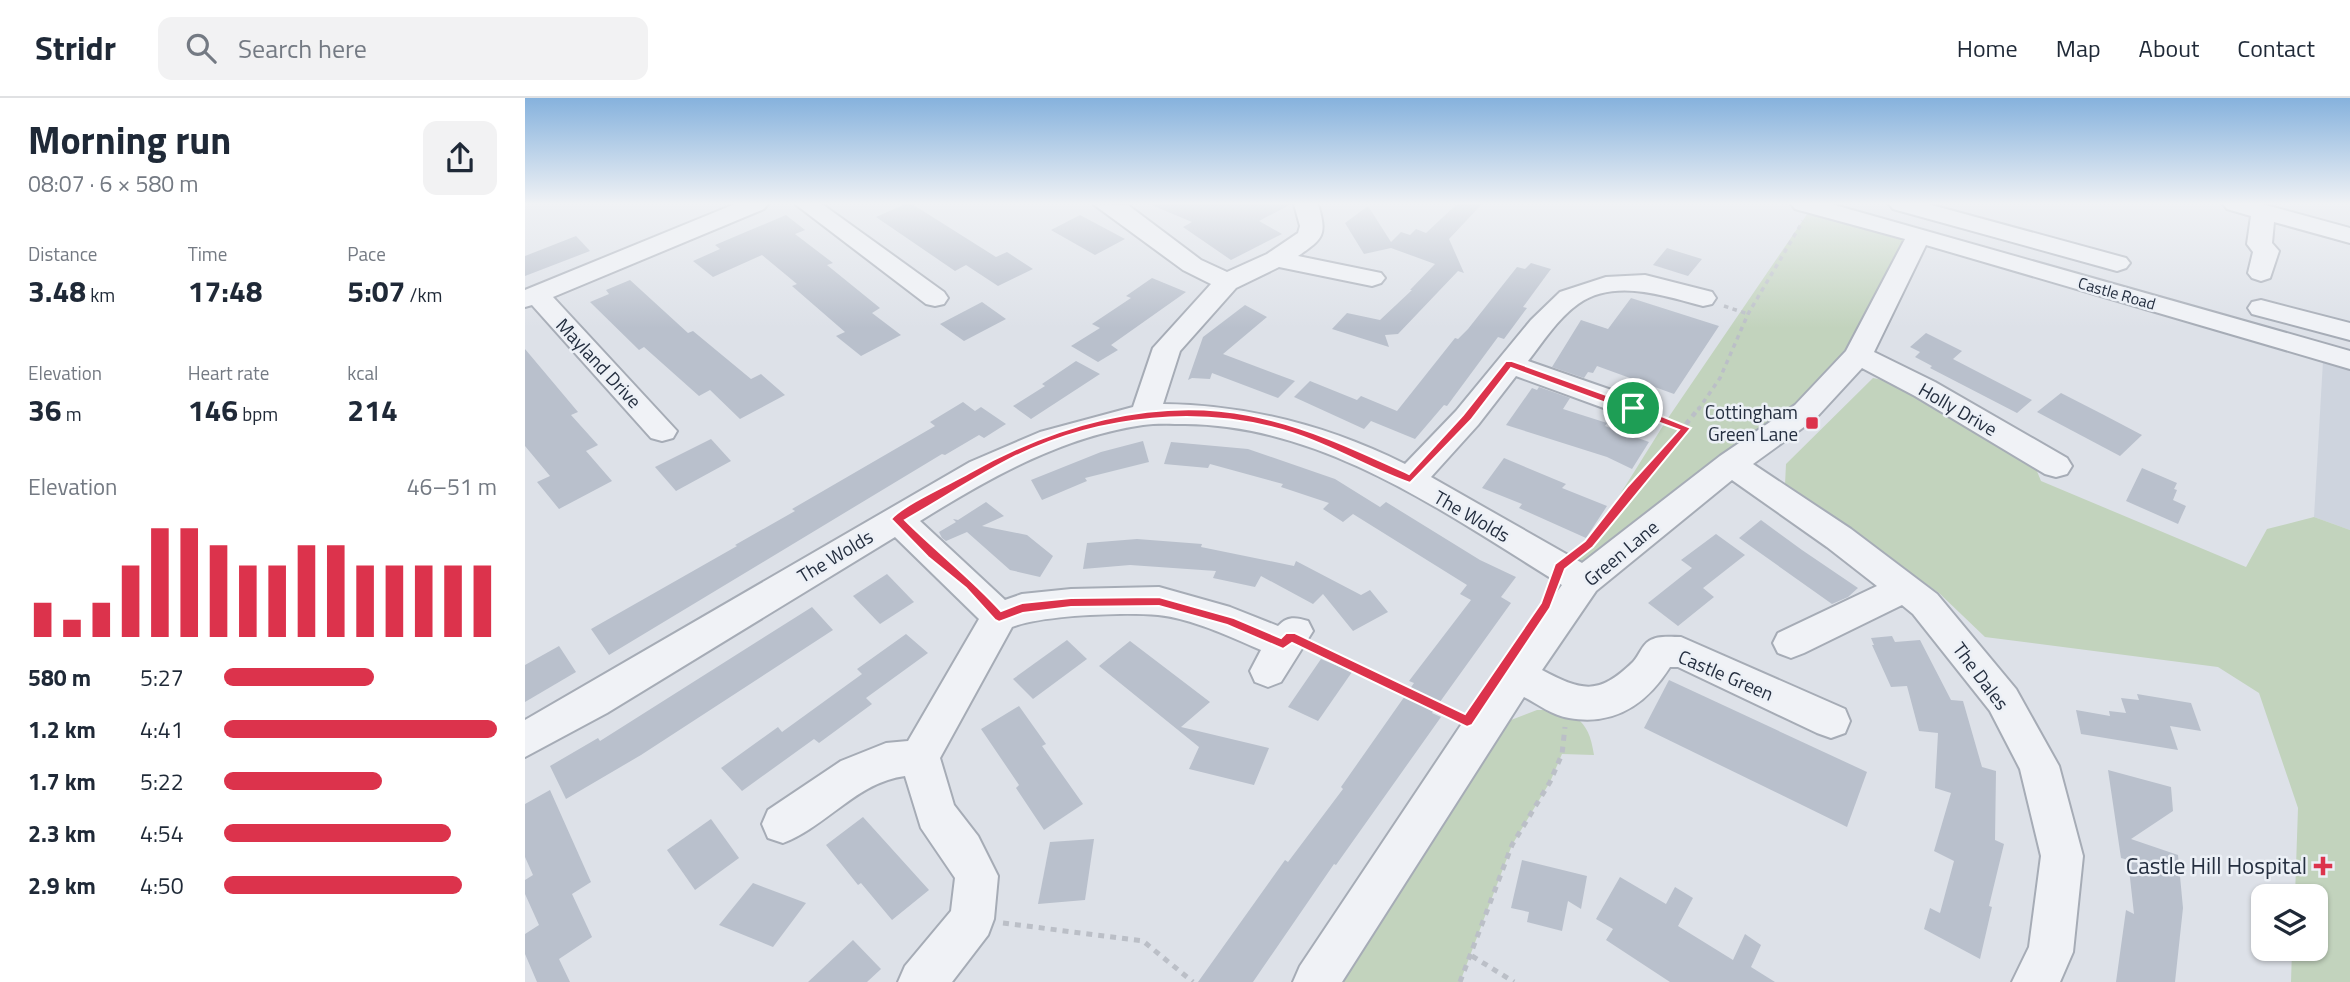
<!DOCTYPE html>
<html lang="en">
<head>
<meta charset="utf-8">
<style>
  :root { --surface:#fff; --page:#f2f2f3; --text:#1f2937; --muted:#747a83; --line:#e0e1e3; --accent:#dc334c }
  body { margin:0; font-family:"Titillium Web",sans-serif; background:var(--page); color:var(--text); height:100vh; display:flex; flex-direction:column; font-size:26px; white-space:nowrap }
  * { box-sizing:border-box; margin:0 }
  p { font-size:23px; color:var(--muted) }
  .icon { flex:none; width:38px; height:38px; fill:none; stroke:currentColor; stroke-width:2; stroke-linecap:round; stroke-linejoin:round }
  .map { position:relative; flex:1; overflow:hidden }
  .sheet { display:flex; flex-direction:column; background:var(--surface); width:525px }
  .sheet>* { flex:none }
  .tools { position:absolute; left:1726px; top:786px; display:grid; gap:14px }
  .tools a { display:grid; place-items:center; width:77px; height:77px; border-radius:14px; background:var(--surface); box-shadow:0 2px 5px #0004; font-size:35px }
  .pin { position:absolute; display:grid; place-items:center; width:60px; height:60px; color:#fff; margin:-30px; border:4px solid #fff; border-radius:50%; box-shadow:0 2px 7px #0007 }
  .round { display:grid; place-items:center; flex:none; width:74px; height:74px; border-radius:14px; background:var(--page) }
  .head { display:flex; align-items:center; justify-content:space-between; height:119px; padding:0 28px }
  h1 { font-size:38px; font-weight:700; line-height:52px }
  .stats { display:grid; grid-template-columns:repeat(3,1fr); gap:10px; height:119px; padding:7px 28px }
  .stats div { display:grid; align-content:center }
  .stats b { font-size:30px; font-weight:700 }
  .stats small { font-size:19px; font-weight:400 }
  .stats p { font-size:19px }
  .chart { height:196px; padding:14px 28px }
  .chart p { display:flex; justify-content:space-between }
  .chart svg { width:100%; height:126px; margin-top:7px; stroke:var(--accent); stroke-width:6 }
  ul { padding:0 28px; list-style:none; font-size:23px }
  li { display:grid; grid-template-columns:112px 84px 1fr; align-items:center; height:52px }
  li i { height:18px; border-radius:9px; background:var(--accent) }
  header { display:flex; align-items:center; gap:42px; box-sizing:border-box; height:98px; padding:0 35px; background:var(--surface); border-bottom:2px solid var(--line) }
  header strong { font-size:33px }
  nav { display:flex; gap:38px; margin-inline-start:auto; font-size:24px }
  .search { width:490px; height:63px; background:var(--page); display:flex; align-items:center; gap:18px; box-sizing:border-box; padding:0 24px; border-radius:14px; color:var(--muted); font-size:26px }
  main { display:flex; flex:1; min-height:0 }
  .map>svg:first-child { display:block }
</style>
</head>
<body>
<header>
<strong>Stridr</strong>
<div class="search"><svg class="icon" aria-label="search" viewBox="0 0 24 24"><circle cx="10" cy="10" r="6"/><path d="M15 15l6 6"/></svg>Search here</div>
<nav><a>Home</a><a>Map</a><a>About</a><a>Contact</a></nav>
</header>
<main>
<section class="sheet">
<div class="head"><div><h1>Morning run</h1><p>08:07 · 6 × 580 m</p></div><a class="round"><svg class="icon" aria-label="share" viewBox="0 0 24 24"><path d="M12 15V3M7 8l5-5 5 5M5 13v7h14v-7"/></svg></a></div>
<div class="stats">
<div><p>Distance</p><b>3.48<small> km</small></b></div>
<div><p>Time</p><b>17:48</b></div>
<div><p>Pace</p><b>5:07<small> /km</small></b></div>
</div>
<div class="stats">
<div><p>Elevation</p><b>36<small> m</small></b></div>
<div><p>Heart rate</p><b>146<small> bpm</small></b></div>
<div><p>kcal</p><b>214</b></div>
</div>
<div class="chart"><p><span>Elevation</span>46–51 m</p>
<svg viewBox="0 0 160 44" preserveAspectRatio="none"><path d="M5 44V32M15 44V38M25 44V32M35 44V19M45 44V6M55 44V6M65 44V12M75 44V19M85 44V19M95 44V12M105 44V12M115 44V19M125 44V19M135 44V19M145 44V19M155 44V19"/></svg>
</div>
<ul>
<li><b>580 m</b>5:27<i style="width:55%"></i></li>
<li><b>1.2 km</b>4:41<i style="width:100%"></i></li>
<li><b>1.7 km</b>5:22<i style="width:58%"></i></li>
<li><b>2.3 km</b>4:54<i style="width:83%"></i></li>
<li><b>2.9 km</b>4:50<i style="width:87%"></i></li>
</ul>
</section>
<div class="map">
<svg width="1825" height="884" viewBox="0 0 1825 884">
  <rect width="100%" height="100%" fill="#dde1e8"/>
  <!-- built -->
  <path fill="#ced4de" d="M1798,263L1825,271V432L1789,419Z"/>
  <!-- green -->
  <g fill="#c2d3bd">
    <path d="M1287,109L1394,137L1333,257L1059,483L1035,469L1064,446L1141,323Z"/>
    <path d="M1348,280L1363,283L1507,361L1516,383L1721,469L1742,431L1789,419L1825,432V884H1766L1767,851L1790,850V798H1770L1773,710L1734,595L1693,569L1460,539L1414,495L1260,387L1261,366Z"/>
    <path d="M1012,612C1048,612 1064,620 1069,657L1037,656L1025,684L987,747L935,884H791L958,627L986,622Z"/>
  </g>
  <!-- building -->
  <g fill="#b9c0cc">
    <path d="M380,106H387L471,159L482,154L508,171L473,188L441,167L430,173L351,119Z"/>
    <path d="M624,106H766L734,123L757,136L706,162L658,129L667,124Z"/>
    <path d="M932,106H957L924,141L939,175L933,173L873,236L860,237L864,249L807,231L822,215L855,222L887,192H885L910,166L866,150L839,156L820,125L843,108L866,144L876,134L885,137L891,131L901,135Z"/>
    <path d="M261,117L280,132L270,136L308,165L302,167L355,210L347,215L376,237L336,258L311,238L320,234L267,188L272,186L237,157L188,179L168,163L195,151L190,147Z"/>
    <path d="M555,117L600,141L570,157L526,132Z"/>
    <path d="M51,138L65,153L0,178V158Z"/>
    <path d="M1142,150L1151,153L1177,161L1163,178L1128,167Z"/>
    <path d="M1006,165L1026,171L998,209L1002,210L979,241L973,239L922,308L919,307L890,341L846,323L839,331L769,299L785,283L832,302L836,298L872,313L930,240L933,241L943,231L992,169L1000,171Z"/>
    <path d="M627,180L661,194L586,247L593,252L573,264L546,248L575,230L567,226L606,200L601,198Z"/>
    <path d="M105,182L163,235L168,233L226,281L236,276L260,297L215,321L185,292L174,298L119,249L114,252L65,204L84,196L81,192Z"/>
    <path d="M1106,200L1194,228L1149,296L1072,268L1068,275L1063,274L1059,280L1027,269L1056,222L1083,231Z"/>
    <path d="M457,204L481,221L439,243L415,226Z"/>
    <path d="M720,207L742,219L698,256L770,283L753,300L687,275L685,281L667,280L663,282L678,239Z"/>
    <path d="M1401,235L1437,253L1428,261L1507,302L1492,315L1405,270L1407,268L1390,259L1395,254L1385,249Z"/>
    <path d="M0,251L53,314L46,317L73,347L61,353L87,383L34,411L12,384L25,378L0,348Z"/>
    <path d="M551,263L575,276L506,321L488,308L520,288L517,286Z"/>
    <path d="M1014,289L1045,300L1038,311L1082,325L1080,328L1124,344L1107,371L1082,359L981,327L1007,290L1012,292Z"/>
    <path d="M1536,295L1579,317L1617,337L1595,358L1512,314Z"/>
    <path d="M438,304L450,313L456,309L481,326L459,340L454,337L420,357L417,356L84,557L66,531L212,448L210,447L270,413L267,411L410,328L405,324Z"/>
    <path d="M186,341L206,363L151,393L130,369Z"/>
    <path d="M618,343L624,364L560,380L562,383L517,402L506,382L576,354Z"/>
    <path d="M646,344L723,351L810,381L855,409L861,404L955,462L991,479L976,499L986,505L907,615L916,619L811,767L809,766L728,884H673L760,762L763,764L818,691L816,689L889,585L884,583L946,502L935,496L942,487L828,416L818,424L798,411L804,405L756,389L758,386L685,366L683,370L639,366Z"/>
    <path d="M979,360L1041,386L1037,390L1082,408L1061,440L994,410L997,406L957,390Z"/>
    <path d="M1617,370L1652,385L1649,391L1652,392L1648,402L1661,408L1653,426L1601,403Z"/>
    <path d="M461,404L479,418L457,428L502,437L528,458L515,479L485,472L442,434L421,443L417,440L414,434L431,424L428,421L433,422Z"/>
    <path d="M1236,422L1277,452L1333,490L1323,499L1307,506L1214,440Z"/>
    <path d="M1191,436L1220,457L1178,490L1189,499L1153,528L1123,505L1167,470L1156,462Z"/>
    <path d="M612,441L677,446L676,449L769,468L771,463L836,497L845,492L863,514L828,533L798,496L788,506L736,478L730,489L688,480L691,473L605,467L558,471L562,445Z"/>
    <path d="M362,476L389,504L355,526L328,498Z"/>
    <path d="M287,509L308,532L116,657L41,701L25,668L73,640L75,643Z"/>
    <path d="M381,536L403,555L341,600L347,606L294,645L289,641L217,693L196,670L253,629L257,634L337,576L332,571Z"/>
    <path d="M1367,538L1370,544L1395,542L1426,602L1438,603L1457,669L1471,673L1470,742L1479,746L1464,808L1467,809L1455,861L1399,831L1405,810L1415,815L1429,763L1409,753L1426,695L1410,690L1413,635L1394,633L1382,588L1366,589L1347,547H1349L1346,540Z"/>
    <path d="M542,542L562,561L508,601L488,581Z"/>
    <path d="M605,543L685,604L656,629L744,650L729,687L664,671L674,649L574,568Z"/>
    <path d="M34,548L51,574L0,604V567Z"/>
    <path d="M796,561L827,574L793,623L763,609Z"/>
    <path d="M1144,582L1342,674L1322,729L1119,630Z"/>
    <path d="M1612,596L1666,605L1676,633L1645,628L1653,652L1556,636L1551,612L1585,618L1584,613L1601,615L1596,600L1614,602Z"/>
    <path d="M494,608L521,646L517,648L558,706L519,732L491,690L494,687L456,631Z"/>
    <path d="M1583,672L1646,689L1648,713L1606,741L1653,757L1658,810L1650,884H1591L1601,812L1609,816L1603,762L1596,760Z"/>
    <path d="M25,692L66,784L47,796L67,839L34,861L45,884H12L0,856V836L14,827L0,796V782L8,777L0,759V706Z"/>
    <path d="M338,719L404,792L367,822L336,785L333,787L301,747Z"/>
    <path d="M186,721L214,760L170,792L142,752Z"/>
    <path d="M569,741L560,802L513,806L525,744Z"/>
    <path d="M997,762L1062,778L1056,811L1043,803L1037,833L1002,824L1004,814L986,810Z"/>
    <path d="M1095,779L1141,806L1150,789L1168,800L1153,828L1208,862L1220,836L1236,847L1226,869L1250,884H1145L1081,842L1088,831L1071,821Z"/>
    <path d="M228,785L281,805L248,849L194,827Z"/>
    <path d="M328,842L356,871L342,884H283Z"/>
  </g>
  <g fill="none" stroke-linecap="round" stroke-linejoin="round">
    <defs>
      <g id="minor">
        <path d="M210,106H243L239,111L28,199L152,333L148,340L137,343L126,340L7,207L0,209V192Z"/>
        <path d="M270,106H297L419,194L423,200L419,206L410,208L401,206Z"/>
        <path d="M568,106L603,107L676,162L702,174L742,156L773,135L775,128L769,106H793C802,137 799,140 773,158L856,175L860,180L856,185L847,188L754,169L711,190L655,253L638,306C723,307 804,328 880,366L931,313L1006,222L1035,194L1081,179L1120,177L1187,194L1191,200L1187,206L1178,208C1139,198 1090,180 1053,206C1033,220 1018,244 1003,263L1118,303L1123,310L1118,317L1108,320L1098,317L991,278L953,327L906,379L1057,465L1195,358L1270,307L1321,253L1380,141L1270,111L1266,106H1306L1825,253V271L1401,147L1349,254L1410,284L1542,360L1547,368L1542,376L1531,379L1520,376L1390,298L1337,270L1290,321L1228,366L1326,431L1412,496L1491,591L1534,668L1558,758L1548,854L1535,884H1487L1504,849L1516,758L1495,671L1465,613L1388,516L1377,507L1279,555L1266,560L1253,555L1248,545L1253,535L1352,488L1302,449L1207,382L1071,493L1017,572C1057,593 1073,598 1108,564C1114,558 1117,547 1124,543C1133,537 1146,539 1156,539L1320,611L1325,623L1320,635L1306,640L1292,635L1153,569H1145C1121,607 1089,628 1044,620C1028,618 1013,606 999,599L817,884H768L775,868L944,615L1037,487C923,417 800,327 660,326C647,326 631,325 618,327C536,339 464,380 395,423L480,502L497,496L546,491L634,489L705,509L753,528C762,518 771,519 783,523L788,533L756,584L743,589L730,584L725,573L736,552C706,539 665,520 633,517C599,514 517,517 487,529L415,660L429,707L453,738L473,778L469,821L463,837L427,884H373L380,868L426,813L430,780L396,730L380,678C332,684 302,728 258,745L243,740L237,726L243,712L316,663L361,645L383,643L454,521L370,439L82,615L0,659V622L445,364L515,334L608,309L628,250L686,186L658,172Z"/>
        <path d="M1364,106H1403L1601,160L1605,165L1601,170L1592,173L1368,111Z"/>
        <path d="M1698,106H1737L1825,130V145L1749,124L1747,145L1754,153L1745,180L1736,183L1727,180L1723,175L1728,154L1722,146L1726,118L1702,111Z"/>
        <path d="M1736,202L1825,225V242L1727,216L1723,210L1727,204Z"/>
      </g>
    </defs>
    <!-- minor casing -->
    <use href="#minor" stroke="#a6acb6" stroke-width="4"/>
    <!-- path-far2 -->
    <g stroke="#bbbfc7" stroke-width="3.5" stroke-dasharray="4.5 4.5" stroke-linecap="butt">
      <path d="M1199,208L1223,216"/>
      <path d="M1173,312L1195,280L1223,216L1278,123"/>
    </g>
    <!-- path-far1 -->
    <g stroke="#bbbfc7" stroke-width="4.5" stroke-dasharray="5 5" stroke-linecap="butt">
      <path d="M1129,318L1160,330"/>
      <path d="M1073,435L1174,310"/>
      <path d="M789,549L826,567"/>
    </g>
    <!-- path -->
    <g stroke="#bbbfc7" stroke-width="5" stroke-dasharray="6 6" stroke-linecap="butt">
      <path d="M823,565L929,617"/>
      <path d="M478,825L618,843L668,884"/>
      <path d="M947,858L989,884"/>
      <path d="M935,884L987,747L1025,684L1037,656L1040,629"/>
    </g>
    <!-- minor -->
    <use href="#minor" fill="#f0f2f6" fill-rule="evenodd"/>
  </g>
  <!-- sky -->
  <linearGradient id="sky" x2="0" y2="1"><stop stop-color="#86b2dd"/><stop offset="0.46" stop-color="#f0f2f5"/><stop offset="1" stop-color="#f0f2f5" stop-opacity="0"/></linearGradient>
  <rect width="1825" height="230" fill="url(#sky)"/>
  <!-- route -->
  <path fill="#dc334c" stroke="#fff" stroke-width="2" fill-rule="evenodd" d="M981,263H987L1112,308L1166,330L1068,449L1040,471L1025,510L947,627L942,629L767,545L758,551L702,527L634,508L546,509L498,515L474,524L470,522L441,490L403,459L366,421C379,406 425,386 444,375C527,328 628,298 724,317C781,328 832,352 884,376L938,317ZM986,270L1154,332L1103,388L1060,443L1030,466L1016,505L940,616L770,535H761L756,540L709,520L634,499L546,500L497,505L476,513C446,480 411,453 380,422C417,401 453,377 491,358C575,317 678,307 767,335C808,348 845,371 885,385L946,322Z"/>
  <!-- markers -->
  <g fill="#dc334c" stroke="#ecf0f6" stroke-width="2.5">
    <rect x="1280" y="318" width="14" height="14" rx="3.5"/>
    <path d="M1794.5 757.5h7v7h7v7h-7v7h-7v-7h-7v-7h7z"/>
  </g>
  <g text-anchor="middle" stroke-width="5" stroke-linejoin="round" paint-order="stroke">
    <!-- far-street labels -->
    <g font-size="16" fill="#252f40" stroke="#ecf0f6">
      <text transform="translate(1592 195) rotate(16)" y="6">Castle Road</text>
    </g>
    <!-- street labels -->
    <g font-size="19" fill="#252f40" stroke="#ecf0f6">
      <text transform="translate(74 265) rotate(47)" y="7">Mayland Drive</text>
      <text transform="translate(1433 311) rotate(30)" y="7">Holly Drive</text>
      <text transform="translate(947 418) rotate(30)" y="7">The Wolds</text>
      <text transform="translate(1096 455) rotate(-40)" y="7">Green Lane</text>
      <text transform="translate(310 458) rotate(-31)" y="7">The Wolds</text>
      <text transform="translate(1201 577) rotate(23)" y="7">Castle Green</text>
      <text transform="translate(1456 578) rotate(53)" y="7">The Dales</text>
    </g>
    <!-- poi labels -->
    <g font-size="19" fill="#252f40" stroke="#ecf0f6" text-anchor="end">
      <text x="1273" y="321">Cottingham<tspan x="1273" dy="22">Green Lane</tspan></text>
    </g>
    <!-- near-poi labels -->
    <g font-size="23" fill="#252f40" stroke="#ecf0f6" text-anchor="end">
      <text x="1782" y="776">Castle Hill Hospital</text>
    </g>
  </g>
</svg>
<div class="tools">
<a><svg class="icon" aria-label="layers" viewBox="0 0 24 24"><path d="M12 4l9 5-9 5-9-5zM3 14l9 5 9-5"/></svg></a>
</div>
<div class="pin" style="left:1108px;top:310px;background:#1e9e55"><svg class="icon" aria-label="arrive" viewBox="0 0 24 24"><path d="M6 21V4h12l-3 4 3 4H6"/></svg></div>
</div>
</main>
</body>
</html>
